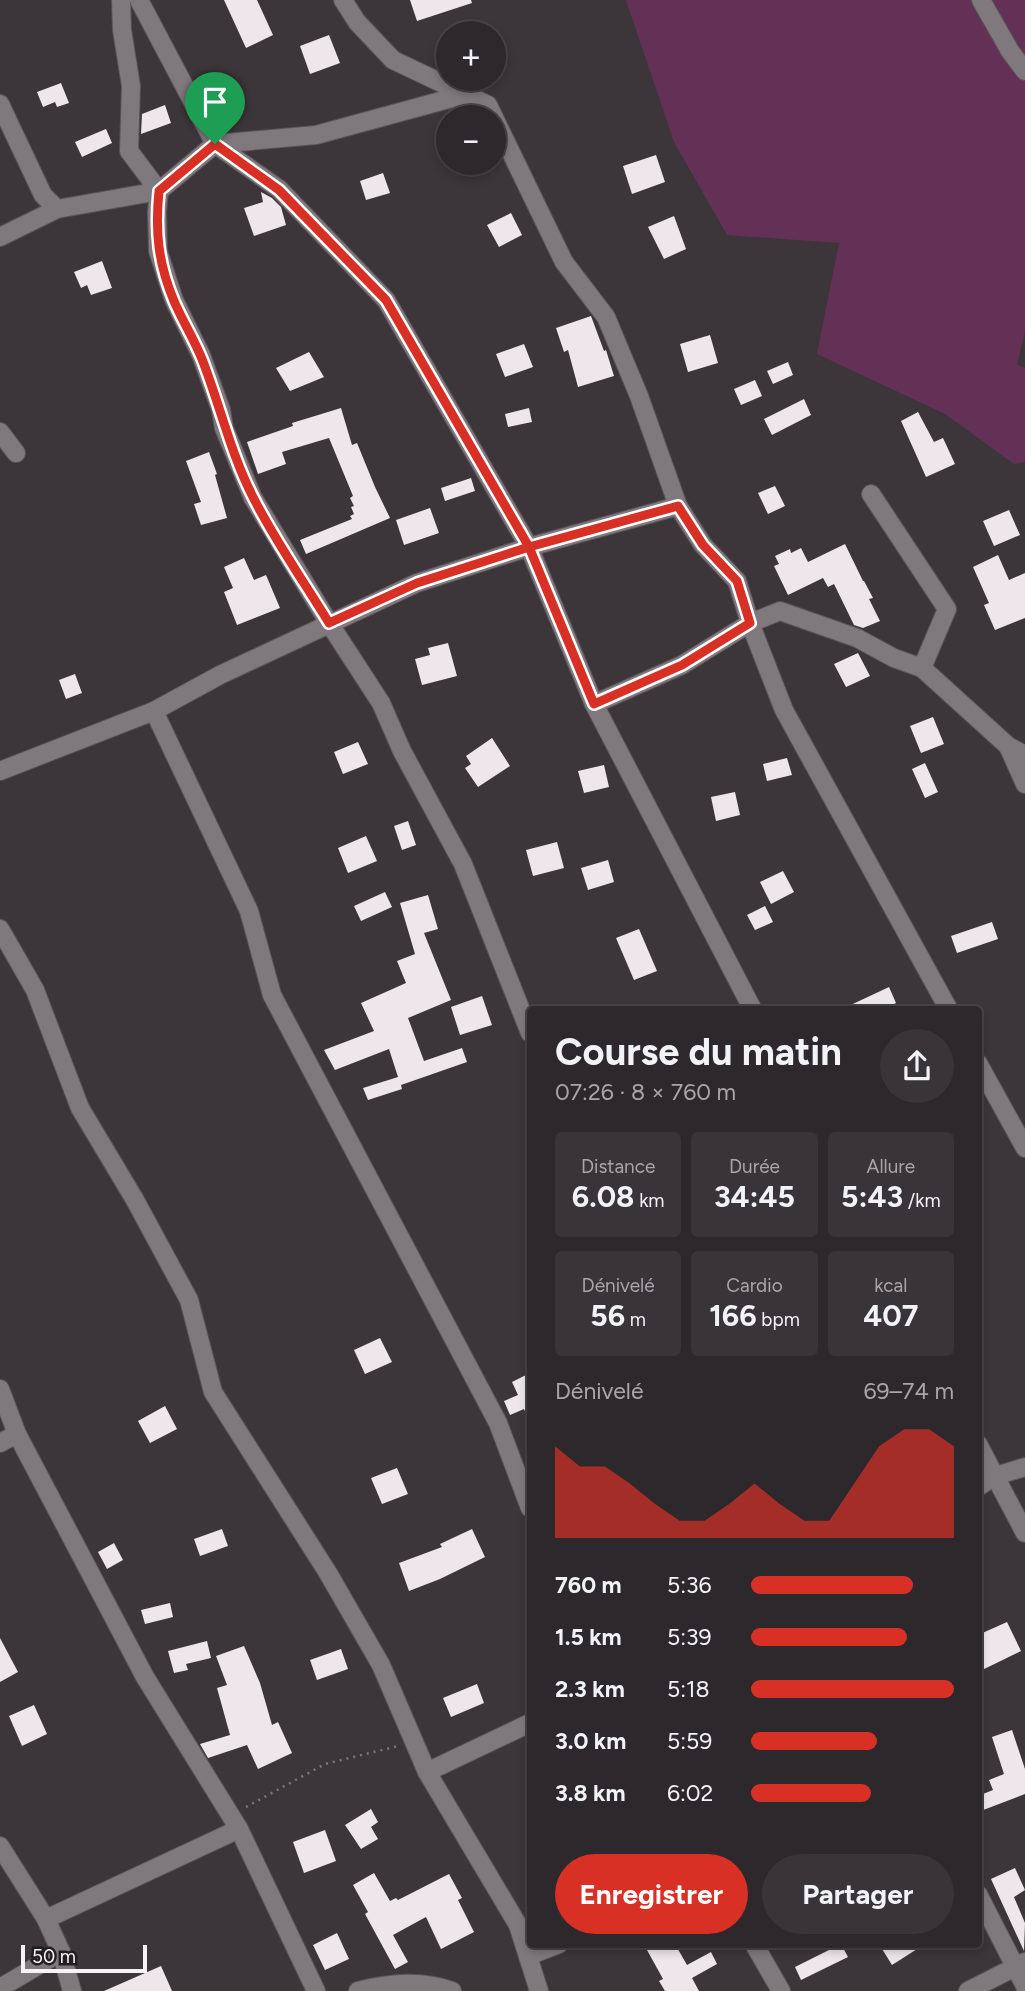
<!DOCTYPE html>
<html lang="fr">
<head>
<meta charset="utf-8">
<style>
  :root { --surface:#2d282c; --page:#393438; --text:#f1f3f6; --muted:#a7a6a9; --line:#484448; --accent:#d93025 }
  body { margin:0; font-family:Figtree,sans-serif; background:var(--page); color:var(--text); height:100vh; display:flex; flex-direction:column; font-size:26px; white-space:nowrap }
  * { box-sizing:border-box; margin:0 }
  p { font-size:23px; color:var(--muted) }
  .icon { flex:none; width:38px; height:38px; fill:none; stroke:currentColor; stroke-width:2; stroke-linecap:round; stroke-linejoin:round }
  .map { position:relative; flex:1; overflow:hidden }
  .side { position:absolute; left:527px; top:1006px; width:455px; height:942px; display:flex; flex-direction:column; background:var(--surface); border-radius:7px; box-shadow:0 4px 10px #0003,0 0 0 2px var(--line) }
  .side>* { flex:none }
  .fabs { position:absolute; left:436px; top:21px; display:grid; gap:14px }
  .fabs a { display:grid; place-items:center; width:70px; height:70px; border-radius:50%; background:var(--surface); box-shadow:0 4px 10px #0003,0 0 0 2px var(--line); font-size:35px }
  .scale { position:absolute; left:21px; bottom:18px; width:126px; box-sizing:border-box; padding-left:7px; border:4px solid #f6f2f5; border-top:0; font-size:19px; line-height:24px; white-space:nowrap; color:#f6f2f5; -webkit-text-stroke:5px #211e20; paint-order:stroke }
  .pin { position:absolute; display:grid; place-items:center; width:60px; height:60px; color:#fff; margin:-72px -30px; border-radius:50% 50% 50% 0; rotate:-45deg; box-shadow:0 0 7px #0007 }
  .pin .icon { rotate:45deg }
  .round { display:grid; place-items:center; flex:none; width:74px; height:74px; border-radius:37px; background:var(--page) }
  .summary { display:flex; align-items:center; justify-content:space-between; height:119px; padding:0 28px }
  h1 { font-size:38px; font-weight:700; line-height:52px }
  .metrics { display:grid; grid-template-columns:repeat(3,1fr); gap:10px; height:119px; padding:7px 28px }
  .metrics div { display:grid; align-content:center; border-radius:7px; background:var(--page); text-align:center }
  .metrics b { font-size:30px; font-weight:700 }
  .metrics small { font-size:19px; font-weight:400 }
  .metrics p { font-size:19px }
  .chart { height:196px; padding:14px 28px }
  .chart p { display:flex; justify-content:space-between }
  .chart svg { width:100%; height:126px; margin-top:7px; fill:var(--accent); opacity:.7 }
  .primary-button { display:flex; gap:14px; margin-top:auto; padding:14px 28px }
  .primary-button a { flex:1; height:80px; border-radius:42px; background:var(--accent); color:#fff; font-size:28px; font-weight:700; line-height:80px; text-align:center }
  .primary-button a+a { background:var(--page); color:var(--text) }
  ul { padding:0 28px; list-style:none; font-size:23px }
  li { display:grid; grid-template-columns:112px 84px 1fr; align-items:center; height:52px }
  li i { height:18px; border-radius:9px; background:var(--accent) }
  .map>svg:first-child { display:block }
</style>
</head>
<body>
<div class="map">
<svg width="1025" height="1991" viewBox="0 0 1025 1991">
  <rect width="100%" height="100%" fill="#3c353a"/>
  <!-- green -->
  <path fill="#633156" d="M626,0H1025V332L1017,365L1025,368V462L1014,464L945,414L817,354L839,243L727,235L674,142Z"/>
  <!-- building -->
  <g fill="#eee6eb">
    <path d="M224,0H257L273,35L246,48Z"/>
    <path d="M410,0H471L472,3L417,21Z"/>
    <path d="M329,35L340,63L310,74L300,46Z"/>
    <path d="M61,83L69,103L57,107L55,102L43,107L37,92Z"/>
    <path d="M165,105L171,123L141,134L142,114Z"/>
    <path d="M106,129L112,143L82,157L75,142Z"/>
    <path d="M656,155L665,182L632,194L623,166Z"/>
    <path d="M383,173L390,193L366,200L360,181Z"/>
    <path d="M261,192L272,198L281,207L286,225L254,236L244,208L263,202Z"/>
    <path d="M511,213L522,235L499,247L487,225Z"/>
    <path d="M674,216L686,249L664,259L648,227Z"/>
    <path d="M102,261L112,288L91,295L87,285L81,288L74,272Z"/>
    <path d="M591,316L604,351L606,350L614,376L578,387L568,350L564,352L556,328Z"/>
    <path d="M710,335L718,363L688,372L680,344Z"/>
    <path d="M524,344L533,367L505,377L496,354Z"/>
    <path d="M309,352L324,377L290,391L276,368Z"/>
    <path d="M788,362L793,375L773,384L767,371Z"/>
    <path d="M755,380L762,396L741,405L734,389Z"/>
    <path d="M804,399L811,415L772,435L764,419Z"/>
    <path d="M341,408L352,445L357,443L375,487L390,518L306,554L300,540L352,519L350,516L354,514L351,507L354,506L350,498L353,496L329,438L282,452L286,464L258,474L247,442L293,426L292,423Z"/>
    <path d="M529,408L532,422L508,427L505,414Z"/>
    <path d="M918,412L934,442L943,438L955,464L926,477L901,421Z"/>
    <path d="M209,452L217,474L215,475L227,518L201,525L194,504L201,502L186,461Z"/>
    <path d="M471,478L475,491L445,501L441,488Z"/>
    <path d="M775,486L785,506L768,514L758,493Z"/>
    <path d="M430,508L439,533L404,545L396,520Z"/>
    <path d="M1009,510L1020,535L994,546L983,521Z"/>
    <path d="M845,544L863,581H864L873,598L869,599L880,621L863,628L854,625L834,584L828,587L823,578L788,595L774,566L779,564L775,556L790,549L791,553L801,548L808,562Z"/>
    <path d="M998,555L1009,580L1025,573V618L995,630L984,605L989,603L973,567Z"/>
    <path d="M244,558L254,580L266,575L280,608L237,625L224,592L233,588L224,567Z"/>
    <path d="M448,643L457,676L422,685L415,659L430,655L428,648Z"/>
    <path d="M858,653L870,676L846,687L834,664Z"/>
    <path d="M75,674L82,693L66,699L59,680Z"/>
    <path d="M933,717L944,744L921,753L910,726Z"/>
    <path d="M492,738L510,766L478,787L465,768L471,764L466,756Z"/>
    <path d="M358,742L368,764L343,774L334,752Z"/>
    <path d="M787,758L792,775L767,781L763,764Z"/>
    <path d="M925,763L938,792L925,798L912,769Z"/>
    <path d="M604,765L609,787L584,793L578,771Z"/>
    <path d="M735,792L740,815L716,821L711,797Z"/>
    <path d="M408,821L416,845L402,850L394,826Z"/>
    <path d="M366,836L377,861L348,873L338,848Z"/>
    <path d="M557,842L564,868L533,876L526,850Z"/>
    <path d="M608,860L614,882L588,890L581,868Z"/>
    <path d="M783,871L794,892L771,904L760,882Z"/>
    <path d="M385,892L392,907L361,921L354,906Z"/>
    <path d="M428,895L438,929L424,933L451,1000L408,1018L424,1061L462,1048L467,1062L401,1085L402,1089L368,1100L363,1088L398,1077L389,1049L335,1070L324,1050L374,1031L361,1003L406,983L397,961L415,954L400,903Z"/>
    <path d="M765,906L773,922L755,930L747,915Z"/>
    <path d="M992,922L998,939L957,953L951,936Z"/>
    <path d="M639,929L657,971L634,980L616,938Z"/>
    <path d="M889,987L896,1003L890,1006L892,1010H840Z"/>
    <path d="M482,996L492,1025L460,1035L451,1007Z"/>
    <path d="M380,1338L392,1362L365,1374L354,1350Z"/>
    <path d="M530,1373V1424L524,1409L510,1415L504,1401L518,1395L512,1382Z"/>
    <path d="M165,1406L177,1429L150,1443L138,1421Z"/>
    <path d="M397,1468L408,1494L382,1504L371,1478Z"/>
    <path d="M222,1529L228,1546L200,1556L194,1539Z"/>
    <path d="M472,1529L485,1557L440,1579L409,1591L399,1563L442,1547L440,1544Z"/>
    <path d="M114,1543L123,1560L107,1569L98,1552Z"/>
    <path d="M170,1603L173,1617L145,1624L141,1610Z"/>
    <path d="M1007,1622L1021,1651L978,1672V1635Z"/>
    <path d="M0,1638L18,1672L0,1682Z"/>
    <path d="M207,1641L211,1658L186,1664L188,1670L174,1673L168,1651Z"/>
    <path d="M244,1646L260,1683L272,1725L278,1722L292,1753L258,1769L247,1745L208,1758L200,1744L230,1735L217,1688L227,1685L216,1656Z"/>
    <path d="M341,1649L348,1669L317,1680L310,1660Z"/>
    <path d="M477,1684L484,1703L451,1717L443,1698Z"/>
    <path d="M34,1705L47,1734L22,1746L9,1716Z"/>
    <path d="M1012,1730L1025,1769V1794L978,1812V1796L993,1790L989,1780L1004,1774L992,1737Z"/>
    <path d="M371,1809L378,1822L371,1827L378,1839L361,1849L345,1825Z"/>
    <path d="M325,1830L336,1861L304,1873L293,1842Z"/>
    <path d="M1015,1868L1025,1890L1014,1897L1025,1923L1024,1951L991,1879Z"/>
    <path d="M374,1873L390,1901L396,1898L398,1900L449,1874L462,1898L458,1900L474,1932L441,1949L426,1917L393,1935L408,1962L395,1969L365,1914L368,1912L353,1885Z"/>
    <path d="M337,1933L349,1959L325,1970L313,1945Z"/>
    <path d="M657,1944H675L687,1965L711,1952L717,1964L692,1978L699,1991H665L659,1981L663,1979L647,1950Z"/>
    <path d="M841,1944L848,1957L801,1980L795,1967Z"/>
    <path d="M879,1944H925L892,1965Z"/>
    <path d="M161,1966L172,1991H104Z"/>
  </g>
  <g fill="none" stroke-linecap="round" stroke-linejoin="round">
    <defs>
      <g id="minor">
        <path d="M139,0L215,144L279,189L386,300L529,547L678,506"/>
        <path d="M343,0L357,22L393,60L488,105L564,262L606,317L639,396L678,506L703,545L737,581L750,623L784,710L949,1010"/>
        <path d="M981,0L1010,51L1025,71"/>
        <path d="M463,95L316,135L215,144L159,191L157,212L158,251L174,300L201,355L221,410L224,428L253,498L329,623L381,703L402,751L463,864L530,1033"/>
        <path d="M0,104L43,195L57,209"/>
        <path d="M0,237L57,209L159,191L129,151L131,86L122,30L121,0"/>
        <path d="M0,432L16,453"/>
        <path d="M871,494L947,609L922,668L1008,746L1025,755"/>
        <path d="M594,704L682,665L750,623L780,611L857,638L894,658L922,668"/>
        <path d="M154,711L249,911L272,995L498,1423L530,1508"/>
        <path d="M1008,746L1025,784"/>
        <path d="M0,771L154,711L220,675L417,583L529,547L594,704L753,1010"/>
        <path d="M0,929L35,990L80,1108L135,1200L189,1300L213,1392L328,1573L381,1665L427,1772L518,1925L539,1991"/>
        <path d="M978,1063L1025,1148"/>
        <path d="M0,1389L17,1434"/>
        <path d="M0,1443L17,1434L145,1677L239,1829L316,1991"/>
        <path d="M978,1444L1025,1533"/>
        <path d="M978,1487L995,1476L1025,1467"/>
        <path d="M427,1772L530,1723"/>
        <path d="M0,1846L46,1919L61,1952L72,1991"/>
        <path d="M978,1894L1025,1986"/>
        <path d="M46,1919L239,1829"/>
        <path d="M754,1944L781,1991"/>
        <path d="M528,1956L559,1944"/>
        <path d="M0,1988L61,1952"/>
        <path d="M358,1991C388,1983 422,1980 452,1991"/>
        <path d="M968,1991L1025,1962"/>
      </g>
    </defs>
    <!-- minor casing -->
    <use href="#minor" stroke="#5a5458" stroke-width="20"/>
    <!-- path -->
    <path stroke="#7d777b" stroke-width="2.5" stroke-dasharray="2 5" stroke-linecap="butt" d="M246,1807L325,1764L398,1746"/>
    <!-- minor -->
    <use href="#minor" stroke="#7f787d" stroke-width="18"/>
  </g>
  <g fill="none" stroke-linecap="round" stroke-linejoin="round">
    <defs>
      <path id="route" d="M215,144L159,191C155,231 158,263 174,301C182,320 194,339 202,359C220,405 231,455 254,499C276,542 304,582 329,623L417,583L529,547L678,506L703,545L737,581L750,623L682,665L594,704L529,547L386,300L279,190L215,144"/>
    </defs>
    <!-- route casing -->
    <use href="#route" stroke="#fff" stroke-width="14"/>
    <!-- route -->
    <use href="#route" stroke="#d93025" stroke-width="9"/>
  </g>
</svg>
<div class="fabs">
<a>+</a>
<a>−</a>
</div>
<div class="scale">50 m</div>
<div class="pin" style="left:215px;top:144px;background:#1e9e55"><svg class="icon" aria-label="arrive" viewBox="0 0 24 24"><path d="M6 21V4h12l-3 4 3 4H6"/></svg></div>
<section class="side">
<div class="summary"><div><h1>Course du matin</h1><p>07:26 · 8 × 760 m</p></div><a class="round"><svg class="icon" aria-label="share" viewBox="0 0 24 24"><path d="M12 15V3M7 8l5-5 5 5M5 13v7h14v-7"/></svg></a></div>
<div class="metrics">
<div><p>Distance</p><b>6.08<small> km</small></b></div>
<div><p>Durée</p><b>34:45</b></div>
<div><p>Allure</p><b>5:43<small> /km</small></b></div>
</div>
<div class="metrics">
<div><p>Dénivelé</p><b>56<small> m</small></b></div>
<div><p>Cardio</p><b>166<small> bpm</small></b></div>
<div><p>kcal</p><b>407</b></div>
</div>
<div class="chart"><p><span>Dénivelé</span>69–74 m</p>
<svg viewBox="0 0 160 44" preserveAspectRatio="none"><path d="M0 44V12L10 19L20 19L30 25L40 32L50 38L60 38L70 32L80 25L90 32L100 38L110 38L120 25L130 12L140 6L150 6L160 12V44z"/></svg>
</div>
<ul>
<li><b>760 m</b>5:36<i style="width:80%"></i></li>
<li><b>1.5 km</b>5:39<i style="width:77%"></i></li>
<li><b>2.3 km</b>5:18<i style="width:100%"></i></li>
<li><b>3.0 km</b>5:59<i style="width:62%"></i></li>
<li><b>3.8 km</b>6:02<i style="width:59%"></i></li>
</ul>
<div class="primary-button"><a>Enregistrer</a><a>Partager</a></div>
</section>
</div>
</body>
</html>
